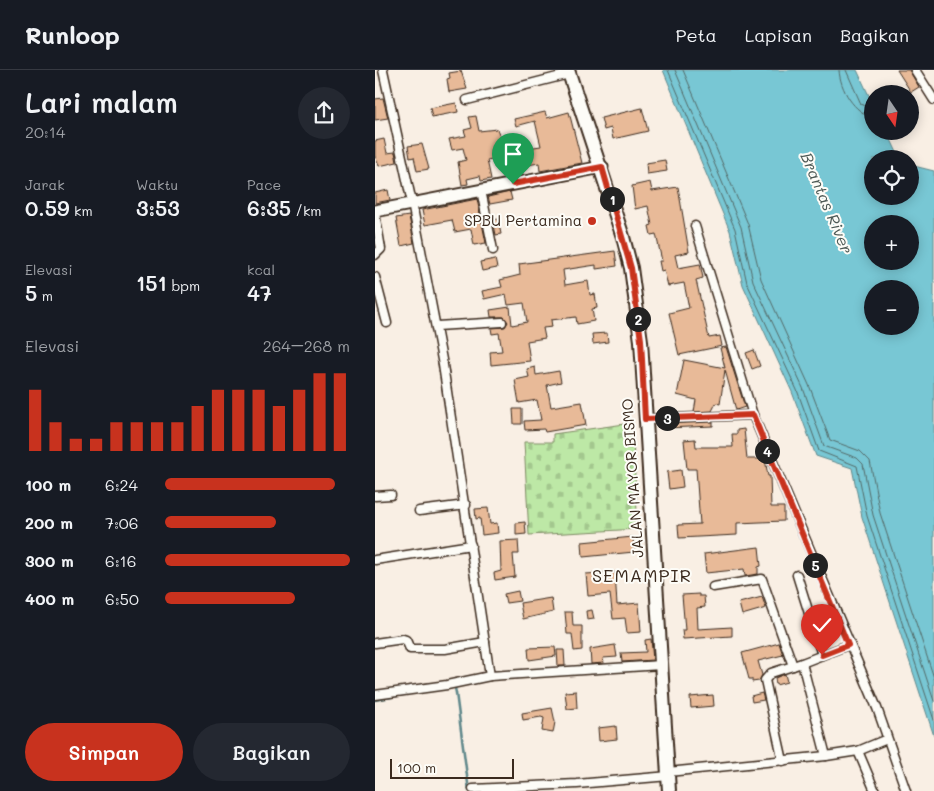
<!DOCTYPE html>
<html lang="id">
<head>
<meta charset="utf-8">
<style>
  :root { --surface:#171b24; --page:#242831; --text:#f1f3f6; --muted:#9ea1a6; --line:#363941; --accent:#c8321e }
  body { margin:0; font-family:Mali,sans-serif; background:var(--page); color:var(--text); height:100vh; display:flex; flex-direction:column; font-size:19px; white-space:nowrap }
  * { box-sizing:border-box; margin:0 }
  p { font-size:16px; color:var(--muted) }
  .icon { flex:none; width:28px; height:28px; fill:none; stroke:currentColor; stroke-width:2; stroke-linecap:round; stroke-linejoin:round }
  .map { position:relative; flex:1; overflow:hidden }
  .panel { display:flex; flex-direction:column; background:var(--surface); width:375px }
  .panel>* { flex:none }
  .needle { width:32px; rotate:167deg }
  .buttons { position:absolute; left:489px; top:15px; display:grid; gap:10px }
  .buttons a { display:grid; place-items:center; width:55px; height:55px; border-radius:50%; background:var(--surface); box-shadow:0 2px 12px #0003; font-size:25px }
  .scale { position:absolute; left:15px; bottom:12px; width:124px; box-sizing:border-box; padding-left:5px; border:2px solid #3b2a1e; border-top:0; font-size:14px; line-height:18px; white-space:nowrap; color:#3b2a1e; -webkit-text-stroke:4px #fdfcf7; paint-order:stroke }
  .pin { position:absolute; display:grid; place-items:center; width:42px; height:42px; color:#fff; margin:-51px -21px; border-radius:50% 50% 50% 0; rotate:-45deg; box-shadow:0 0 5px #0007 }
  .pin .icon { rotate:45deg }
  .km { position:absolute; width:25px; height:25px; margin:-12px; border-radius:50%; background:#222; color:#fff; font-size:14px; line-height:25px; text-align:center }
  .round { display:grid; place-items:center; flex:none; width:52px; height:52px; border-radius:26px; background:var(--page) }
  .overview { display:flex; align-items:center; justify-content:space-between; height:85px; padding:0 25px }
  h1 { font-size:28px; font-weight:600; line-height:38px }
  .stats { display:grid; grid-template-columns:repeat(3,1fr); gap:8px; height:85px; padding:5px 25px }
  .stats div { display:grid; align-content:center }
  .stats b { font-size:21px; font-weight:600 }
  .stats small { font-size:14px; font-weight:400 }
  .stats p { font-size:14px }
  .chart { height:140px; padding:10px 25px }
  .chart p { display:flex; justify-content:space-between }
  .chart svg { width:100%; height:90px; margin-top:5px; stroke:var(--accent); stroke-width:6 }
  .button { display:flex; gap:10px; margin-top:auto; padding:10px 25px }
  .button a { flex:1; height:58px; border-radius:30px; background:var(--accent); color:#fff; font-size:20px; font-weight:600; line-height:58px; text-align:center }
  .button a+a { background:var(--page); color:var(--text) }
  ul { padding:0 25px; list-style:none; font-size:16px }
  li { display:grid; grid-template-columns:80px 60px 1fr; align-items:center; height:38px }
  li i { height:12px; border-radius:6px; background:var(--accent) }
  header { display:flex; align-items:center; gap:30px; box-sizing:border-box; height:70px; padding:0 25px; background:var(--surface); border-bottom:1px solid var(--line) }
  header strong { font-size:24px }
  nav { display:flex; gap:28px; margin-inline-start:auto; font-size:18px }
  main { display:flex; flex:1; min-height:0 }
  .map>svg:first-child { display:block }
</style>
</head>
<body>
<header>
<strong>Runloop</strong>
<nav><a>Peta</a><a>Lapisan</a><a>Bagikan</a></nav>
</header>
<main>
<section class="panel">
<div class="overview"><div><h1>Lari malam</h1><p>20:14</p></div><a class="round"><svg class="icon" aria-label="share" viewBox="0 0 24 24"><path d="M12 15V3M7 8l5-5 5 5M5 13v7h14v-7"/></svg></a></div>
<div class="stats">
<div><p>Jarak</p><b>0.59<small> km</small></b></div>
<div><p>Waktu</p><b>3:53</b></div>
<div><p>Pace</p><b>6:35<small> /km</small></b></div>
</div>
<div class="stats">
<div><p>Elevasi</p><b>5<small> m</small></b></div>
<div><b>151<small> bpm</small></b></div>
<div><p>kcal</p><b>47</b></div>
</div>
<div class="chart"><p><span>Elevasi</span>264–268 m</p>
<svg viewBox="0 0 160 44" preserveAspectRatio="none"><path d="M5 44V14M15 44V30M25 44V38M35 44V38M45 44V30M55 44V30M65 44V30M75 44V30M85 44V22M95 44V14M105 44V14M115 44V14M125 44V22M135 44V14M145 44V6M155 44V6"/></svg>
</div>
<ul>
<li><b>100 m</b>6:24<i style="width:92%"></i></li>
<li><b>200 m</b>7:06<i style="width:60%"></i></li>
<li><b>300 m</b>6:16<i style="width:100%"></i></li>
<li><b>400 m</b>6:50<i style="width:70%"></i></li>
</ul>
<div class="button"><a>Simpan</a><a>Bagikan</a></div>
</section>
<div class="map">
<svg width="559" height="721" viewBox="0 0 559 721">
  <defs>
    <pattern id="cemetery-stones" width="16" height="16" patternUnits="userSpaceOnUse" patternTransform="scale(1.25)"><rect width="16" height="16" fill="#bde8a6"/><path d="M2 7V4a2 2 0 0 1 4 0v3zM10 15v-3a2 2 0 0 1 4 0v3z" fill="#a3c78e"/></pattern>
  </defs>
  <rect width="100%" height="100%" fill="#f9efe4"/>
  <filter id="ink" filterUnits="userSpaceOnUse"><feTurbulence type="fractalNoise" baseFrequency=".02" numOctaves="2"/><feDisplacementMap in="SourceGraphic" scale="10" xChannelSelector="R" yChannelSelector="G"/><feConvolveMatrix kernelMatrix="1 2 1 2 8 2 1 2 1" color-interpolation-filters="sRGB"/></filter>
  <g filter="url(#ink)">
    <!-- cemetery -->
    <path fill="url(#cemetery-stones)" stroke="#7c8962" d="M257,353L263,459L154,465L149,372H178V364Z"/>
    <!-- water -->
    <path fill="#78c7d4" stroke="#60888b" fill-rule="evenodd" d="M288,0H482L497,32L498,61H512L525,89H498V126H535V95L559,101V666L487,447L477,398L441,386L417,322L368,215L355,161ZM498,154H535V191H498ZM498,219H535V256H498Z"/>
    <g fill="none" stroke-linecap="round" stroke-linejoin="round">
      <!-- shore -->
      <g stroke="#536967" stroke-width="1">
        <path d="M293,0L360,159L372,213L422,320L444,381L482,396L492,446L559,650"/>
        <path d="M300,0L366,157L378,211L428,318L449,376L482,388L488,394L498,445L559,631"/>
        <path d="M308,0L373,154L386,209L434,315L455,370L485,381L495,391L505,443L559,608"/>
        <path d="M464,0C465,19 479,43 498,47"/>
        <path d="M471,0L486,34L498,39"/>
      </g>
      <!-- stream -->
      <g stroke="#60888b" stroke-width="2.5">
        <path d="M76,617L80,618L81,623L94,721"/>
        <path d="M0,630L33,624"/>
      </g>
    </g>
    <!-- building -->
    <g fill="#e8ba98" stroke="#3b2a1e">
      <path d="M522,0H534L544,17L536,22Z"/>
      <path d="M86,1L92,19L74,22L72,9L75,8L74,3Z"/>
      <path d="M8,28L13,48L0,50V29Z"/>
      <path d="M81,33L83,42L57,47L55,38Z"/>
      <path d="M267,38L273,61L238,69L236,58L229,60L226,48Z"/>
      <path d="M170,42L172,48L194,42L207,93L165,101L164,93L141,97L138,80L166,76L160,51L141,56L139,49Z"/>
      <path d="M101,46L104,61L122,59L126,69L131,68L134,86L112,90L116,109L106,111L105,106L92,109L93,114L87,115L83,92L91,90L88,78L77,80L74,69L91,66L89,60L97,58L94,47Z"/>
      <path d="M9,69L12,83L20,82L22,92L4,96L0,86V71Z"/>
      <path d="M47,74L54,99L42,101L39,87L35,88L33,76Z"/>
      <path d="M290,90L292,101L272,104L271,93Z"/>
      <path d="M275,112L277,121L303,117L314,182L300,185L303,198L325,194L328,208L321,210L334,268L345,266L347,276L304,285L294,243L314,238L309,213L293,216L289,200L286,201L284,191H287L281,164L276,165L274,156L277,155L273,136L260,139L259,132L257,116Z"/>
      <path d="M13,120L15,130L0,133V123Z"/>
      <path d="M135,122L137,130L115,134L113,127Z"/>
      <path d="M102,129L111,173L99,175L96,159L80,162L77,150L50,155L47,140Z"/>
      <path d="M34,146L39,173L26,176L21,148Z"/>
      <path d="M123,149L126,164L121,165L118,150Z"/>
      <path d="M240,181L242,196L221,199V195L188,200L190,215L213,211L215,225L220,224L222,238L217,239L219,251L202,254L201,247L176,250L177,257L168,258L170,268L152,271L155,291L116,295L115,282L127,281L124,263L117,264L116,258L130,257L133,252L129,247H116L115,240L135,237L137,255L152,252L149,233L133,235L131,224L109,229L107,221L127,217L125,210L145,205L144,194Z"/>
      <path d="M120,189L122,198L107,201L105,192Z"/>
      <path d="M232,263L233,272L218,274L217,264Z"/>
      <path d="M351,277L370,337L361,340L350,300L345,334L341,333L337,341L319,342L321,330L302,325L309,290L350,298L345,278Z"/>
      <path d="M379,280L385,296L377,299L371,283Z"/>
      <path d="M160,297L161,305L184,301L186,312L172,315L176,337L207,332L211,355L170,362L169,359L150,360L149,351L166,350L162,330L144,333L140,310L154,307L152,299Z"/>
      <path d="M138,339H147V354H139Z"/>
      <path d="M338,352V356L290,358V354Z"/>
      <path d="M369,359L372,389H390L393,406H395L396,437H409V451L362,453V465L304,468L303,455L325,454L321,399H312L309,370L320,369L321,377H358L357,364H362V360Z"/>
      <path d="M306,400L308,417L294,419L292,402Z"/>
      <path d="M113,438L115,454L122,453L123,463L107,465L105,448L101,449L100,439Z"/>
      <path d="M150,452L151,464L141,465V453Z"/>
      <path d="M258,467L259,482L208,487L207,472Z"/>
      <path d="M143,470L144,484H138L140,507L120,510L119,503L126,501L125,471Z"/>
      <path d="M384,477L386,496L383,497V504L370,506L369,499L331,503L329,484Z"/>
      <path d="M240,502L242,535L264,533L266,562L252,563L250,548L238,549L235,524L213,526L211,504Z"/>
      <path d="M143,521L145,531L131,533L129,524Z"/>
      <path d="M324,524V526H329L330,537L322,538L323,559L357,557V566L308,569L307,560H310L307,525Z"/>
      <path d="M387,527L391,538L367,545L364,533Z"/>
      <path d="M176,528L178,542L148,549L145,533Z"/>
      <path d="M217,540L219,549L212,550L211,541Z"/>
      <path d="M190,542H197L198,556H207V580L199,581L197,564H192Z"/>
      <path d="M276,569L278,590L247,592L246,583L271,582L270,570Z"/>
      <path d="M404,573L408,585L383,591L387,605L384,611L377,612V609H374L367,583Z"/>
      <path d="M240,575L242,587L228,588L229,593L216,594L215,579Z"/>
      <path d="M180,577L181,586L154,590L153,578Z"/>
      <path d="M182,580H189L190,596H183Z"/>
      <path d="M410,604L412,612L401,615L400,608Z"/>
      <path d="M201,621L202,638L192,639L190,622Z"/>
      <path d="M387,623L389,630L377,632L376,626Z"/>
      <path d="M338,625L339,636L316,638L315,627Z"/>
      <path d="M177,638L180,652L178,663L167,661L169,648L166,647L148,650L147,643Z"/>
      <path d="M241,656L242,669L224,671L223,658Z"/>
    </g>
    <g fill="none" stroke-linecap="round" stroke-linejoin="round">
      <defs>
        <g id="street">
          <path d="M8,0L37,133L68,295L115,606"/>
          <path d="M540,0L559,30"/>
          <path d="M92,30L194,4"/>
          <path d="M106,120L118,180"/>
          <path d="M0,143L6,179L0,185"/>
          <path d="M320,156L378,345L502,638L531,721"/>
          <path d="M0,207L12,253"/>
          <path d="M62,256L127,252"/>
          <path d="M270,349L378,345"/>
          <path d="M0,426L16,425"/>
          <path d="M44,441L91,435"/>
          <path d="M0,490L96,475"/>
          <path d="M422,505L447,585"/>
          <path d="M338,517L387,509L418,596"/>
          <path d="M0,573L28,569L31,570L35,579H70L110,572"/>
          <path d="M427,593L451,686"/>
          <path d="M0,625L72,615L115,606L286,595"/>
          <path d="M483,681L500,721"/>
          <path d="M408,691L390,610L396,603L427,593L473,575"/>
          <path d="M293,702L451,686L483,681L512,669"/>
          <path d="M98,719L202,714L294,706"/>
        </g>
        <path id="secondary" d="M0,141L227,97"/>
        <path id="primary" d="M193,0L248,167L256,198L266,271L294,721"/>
      </defs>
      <!-- street casing -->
      <use href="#street" stroke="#3b2a1e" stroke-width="11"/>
      <!-- secondary casing -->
      <use href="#secondary" stroke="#3b2a1e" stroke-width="15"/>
      <!-- primary casing -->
      <use href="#primary" stroke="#3b2a1e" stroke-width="16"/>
      <!-- street -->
      <use href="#street" stroke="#fdfcf7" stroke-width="8"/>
      <!-- secondary -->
      <use href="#secondary" stroke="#fdfcf7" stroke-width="11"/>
      <!-- primary -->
      <use href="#primary" stroke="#fdfcf7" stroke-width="12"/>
    </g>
  </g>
  <g fill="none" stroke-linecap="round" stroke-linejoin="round" filter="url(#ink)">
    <defs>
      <path id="route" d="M138,114L227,97L256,198L266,270L270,349L378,345L473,575L447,585"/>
    </defs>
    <!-- route casing -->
    <use href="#route" stroke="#fff" stroke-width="10"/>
    <!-- route -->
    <use href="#route" stroke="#c8321e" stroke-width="6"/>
  </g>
  <!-- markers -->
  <circle fill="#c8321e" stroke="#fdfcf7" stroke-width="2" cx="217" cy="151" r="5"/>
  <g text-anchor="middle" stroke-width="4" stroke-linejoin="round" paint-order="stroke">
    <!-- poi labels -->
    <g font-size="15" fill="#3b2a1e" stroke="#fdfcf7" text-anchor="end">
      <text x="207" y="156">SPBU Pertamina</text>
    </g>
    <!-- street labels -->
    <g font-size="15" fill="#3b2a1e" stroke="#fdfcf7">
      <text transform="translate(258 408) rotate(-94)" y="5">JALAN MAYOR BISMO</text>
    </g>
    <!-- water labels -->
    <g font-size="16" font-style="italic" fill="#4d5955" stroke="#fdfcf7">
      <text transform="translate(452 133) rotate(67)" y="6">Brantas River</text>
    </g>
    <!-- quarter labels -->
    <g font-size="18" letter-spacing="1" fill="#3b2a1e" stroke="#fdfcf7">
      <text x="267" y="512">SEMAMPIR</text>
    </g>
  </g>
</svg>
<div class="buttons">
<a><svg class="needle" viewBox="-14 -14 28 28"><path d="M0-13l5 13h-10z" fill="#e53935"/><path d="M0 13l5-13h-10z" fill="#9ea1a6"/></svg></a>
<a><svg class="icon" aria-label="locate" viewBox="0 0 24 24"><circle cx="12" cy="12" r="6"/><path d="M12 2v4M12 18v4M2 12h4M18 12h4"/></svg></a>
<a>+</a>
<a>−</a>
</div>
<div class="scale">100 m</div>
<div class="pin" style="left:138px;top:114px;background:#1e9e55"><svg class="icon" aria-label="arrive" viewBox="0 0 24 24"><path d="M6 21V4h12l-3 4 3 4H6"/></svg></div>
<div class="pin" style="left:447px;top:585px;background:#d93025"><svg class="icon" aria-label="check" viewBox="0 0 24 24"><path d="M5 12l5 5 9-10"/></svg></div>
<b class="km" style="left:237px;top:129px">1</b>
<b class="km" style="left:263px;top:249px">2</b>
<b class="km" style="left:292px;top:348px">3</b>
<b class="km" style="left:392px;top:381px">4</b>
<b class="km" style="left:440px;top:495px">5</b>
</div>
</main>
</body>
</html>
